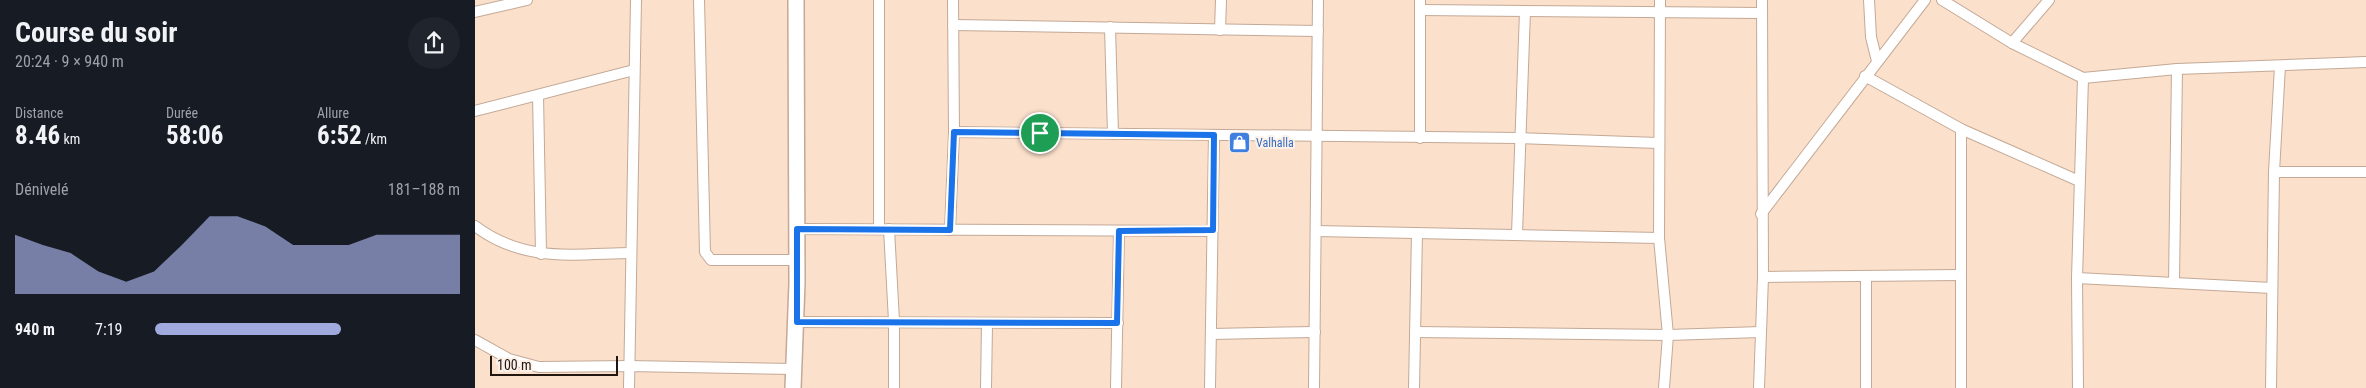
<!DOCTYPE html>
<html lang="fr">
<head>
<meta charset="utf-8">
<style>
  :root { --surface:#171b24; --page:#20242c; --text:#f1f3f6; --muted:#9ea1a6; --accent:#a0aadf }
  body { margin:0; font-family:"Roboto Condensed",sans-serif; background:var(--page); color:var(--text); height:100vh; display:flex; flex-direction:column; font-size:19px; white-space:nowrap }
  * { box-sizing:border-box; margin:0 }
  p { font-size:16px; color:var(--muted) }
  .icon { flex:none; width:28px; height:28px; fill:none; stroke:currentColor; stroke-width:2; stroke-linecap:round; stroke-linejoin:round }
  .map { position:relative; flex:1; overflow:hidden }
  .side { display:flex; flex-direction:column; background:var(--surface); width:475px }
  .side>* { flex:none }
  .scale { position:absolute; left:15px; bottom:12px; width:128px; box-sizing:border-box; padding-left:5px; border:2px solid #211710; border-top:0; font-size:14px; line-height:18px; white-space:nowrap; color:#211710; -webkit-text-stroke:4px #fcf1e9; paint-order:stroke }
  .pin { position:absolute; display:grid; place-items:center; width:42px; height:42px; color:#fff; margin:-21px; border:2px solid #fff; border-radius:50%; box-shadow:0 1px 5px #0007 }
  .round { display:grid; place-items:center; flex:none; width:52px; height:52px; border-radius:26px; background:var(--page) }
  .headline { display:flex; align-items:center; justify-content:space-between; height:85px; padding:0 15px }
  h1 { font-size:28px; font-weight:700; line-height:38px }
  .stats { display:grid; grid-template-columns:repeat(3,1fr); gap:8px; height:85px; padding:5px 15px }
  .stats div { display:grid; align-content:center }
  .stats b { font-size:25px; font-weight:700 }
  .stats small { font-size:14px; font-weight:400 }
  .stats p { font-size:14px }
  .chart { height:140px; padding:10px 15px }
  .chart p { display:flex; justify-content:space-between }
  .chart svg { width:100%; height:90px; margin-top:5px; fill:var(--accent); opacity:.7 }
  ul { padding:0 15px; list-style:none; font-size:16px }
  li { display:grid; grid-template-columns:80px 60px 1fr; align-items:center; height:38px }
  li i { height:12px; border-radius:6px; background:var(--accent) }
  main { display:flex; flex:1; min-height:0 }
  .map>svg:first-child { display:block }
</style>
</head>
<body>
<main>
<section class="side">
<div class="headline"><div><h1>Course du soir</h1><p>20:24 · 9 × 940 m</p></div><a class="round"><svg class="icon" aria-label="share" viewBox="0 0 24 24"><path d="M12 15V3M7 8l5-5 5 5M5 13v7h14v-7"/></svg></a></div>
<div class="stats">
<div><p>Distance</p><b>8.46<small> km</small></b></div>
<div><p>Durée</p><b>58:06</b></div>
<div><p>Allure</p><b>6:52<small> /km</small></b></div>
</div>
<div class="chart"><p><span>Dénivelé</span>181–188 m</p>
<svg viewBox="0 0 160 44" preserveAspectRatio="none"><path d="M0 44V15L10 20L20 24L30 33L40 38L50 33L60 20L70 6L80 6L90 11L100 20L110 20L120 20L130 15L140 15L150 15L160 15V44z"/></svg>
</div>
<ul>
<li><b>940 m</b>7:19<i style="width:61%"></i></li>
</ul>
</section>
<div class="map">
<svg width="1891" height="388" viewBox="0 0 1891 388">
  <rect width="100%" height="100%" fill="#fbe0cc"/>
  <g fill="none" stroke-linecap="round" stroke-linejoin="round">
    <defs>
      <g id="street">
        <path d="M224,0L230,252L236,260H322"/>
        <path d="M1185,0L1184,238L1193,335L1189,388"/>
        <path d="M1394,0L1396,37L1402,61"/>
        <path d="M1467,0L1537,43L1608,78L1702,69L1891,62"/>
        <path d="M945,10L1286,13"/>
        <path d="M0,12L52,0"/>
        <path d="M478,25L843,31"/>
        <path d="M635,27L638,134"/>
        <path d="M745,30L746,0"/>
        <path d="M1537,43L1574,0"/>
        <path d="M1390,76L1486,129V388"/>
        <path d="M63,95L66,254"/>
        <path d="M0,111L159,70"/>
        <path d="M1486,129L1604,181"/>
        <path d="M479,132L1044,138L1183,143"/>
        <path d="M945,138V0"/>
        <path d="M1799,172H1891"/>
        <path d="M1286,214L1450,0"/>
        <path d="M0,226C49,263 98,254 156,253"/>
        <path d="M322,229L737,231"/>
        <path d="M404,229V0"/>
        <path d="M414,229L419,321V388"/>
        <path d="M475,230L479,132L478,0"/>
        <path d="M841,231L1184,238"/>
        <path d="M1042,234L1050,11"/>
        <path d="M1288,277L1486,275"/>
        <path d="M1602,278L1797,288"/>
        <path d="M1699,282L1702,69"/>
        <path d="M321,322L643,323"/>
        <path d="M940,332L1193,335L1286,332"/>
        <path d="M736,334L840,332"/>
        <path d="M0,340L34,359L64,367L154,366L319,369"/>
        <path d="M154,388L161,0"/>
        <path d="M511,388L512,324"/>
        <path d="M641,388L644,231"/>
        <path d="M735,388L739,135"/>
        <path d="M839,388L843,0"/>
        <path d="M939,388L942,233"/>
        <path d="M1284,388L1288,277L1287,0"/>
        <path d="M1391,388V276"/>
        <path d="M1603,388L1602,278L1608,78"/>
        <path d="M1796,388L1799,172L1805,66"/>
      </g>
      <path id="secondary" d="M318,388L322,283L321,0"/>
    </defs>
    <!-- street casing -->
    <use href="#street" stroke="#c3a996" stroke-width="12"/>
    <!-- secondary casing -->
    <use href="#secondary" stroke="#c3a996" stroke-width="18"/>
    <!-- street -->
    <use href="#street" stroke="#fff" stroke-width="10"/>
    <!-- secondary -->
    <use href="#secondary" stroke="#fff" stroke-width="15"/>
  </g>
  <g fill="none" stroke-linecap="round" stroke-linejoin="round">
    <defs>
      <path id="route" d="M479,132L739,135L738,230L644,231L642,323L322,322V229L475,230Z"/>
    </defs>
    <!-- route casing -->
    <use href="#route" stroke="#fff" stroke-width="10"/>
    <!-- route -->
    <use href="#route" stroke="#1a73e8" stroke-width="6"/>
  </g>
  <!-- icons -->
  <defs>
    <symbol id="shop-square" viewBox="-11 -11 22 22"><rect x="-9" y="-9" width="18" height="18" rx="4" fill="#3f7fe0" stroke="#fcf1e9"/><path d="M-5-2.5h2.3a2.7 3.5 0 0 1 5.4 0H5L5.5 6h-11ZM-1.5-2.5h3a1.5 2.3 0 0 0-3 0Z" fill="#fff"/></symbol>
  </defs>
  <g fill-rule="evenodd">
    <use href="#shop-square" x="752" y="130" width="25" height="25"/>
  </g>
  <g text-anchor="middle" stroke-width="4" stroke-linejoin="round" paint-order="stroke">
    <!-- shop labels -->
    <g font-size="12" fill="#366cbe" stroke="#fcf1e9" text-anchor="start">
      <text x="781" y="147">Valhalla</text>
    </g>
  </g>
</svg>
<div class="scale">100 m</div>
<div class="pin" style="left:565px;top:133px;background:#1e9e55"><svg class="icon" aria-label="arrive" viewBox="0 0 24 24"><path d="M6 21V4h12l-3 4 3 4H6"/></svg></div>
</div>
</main>
</body>
</html>
